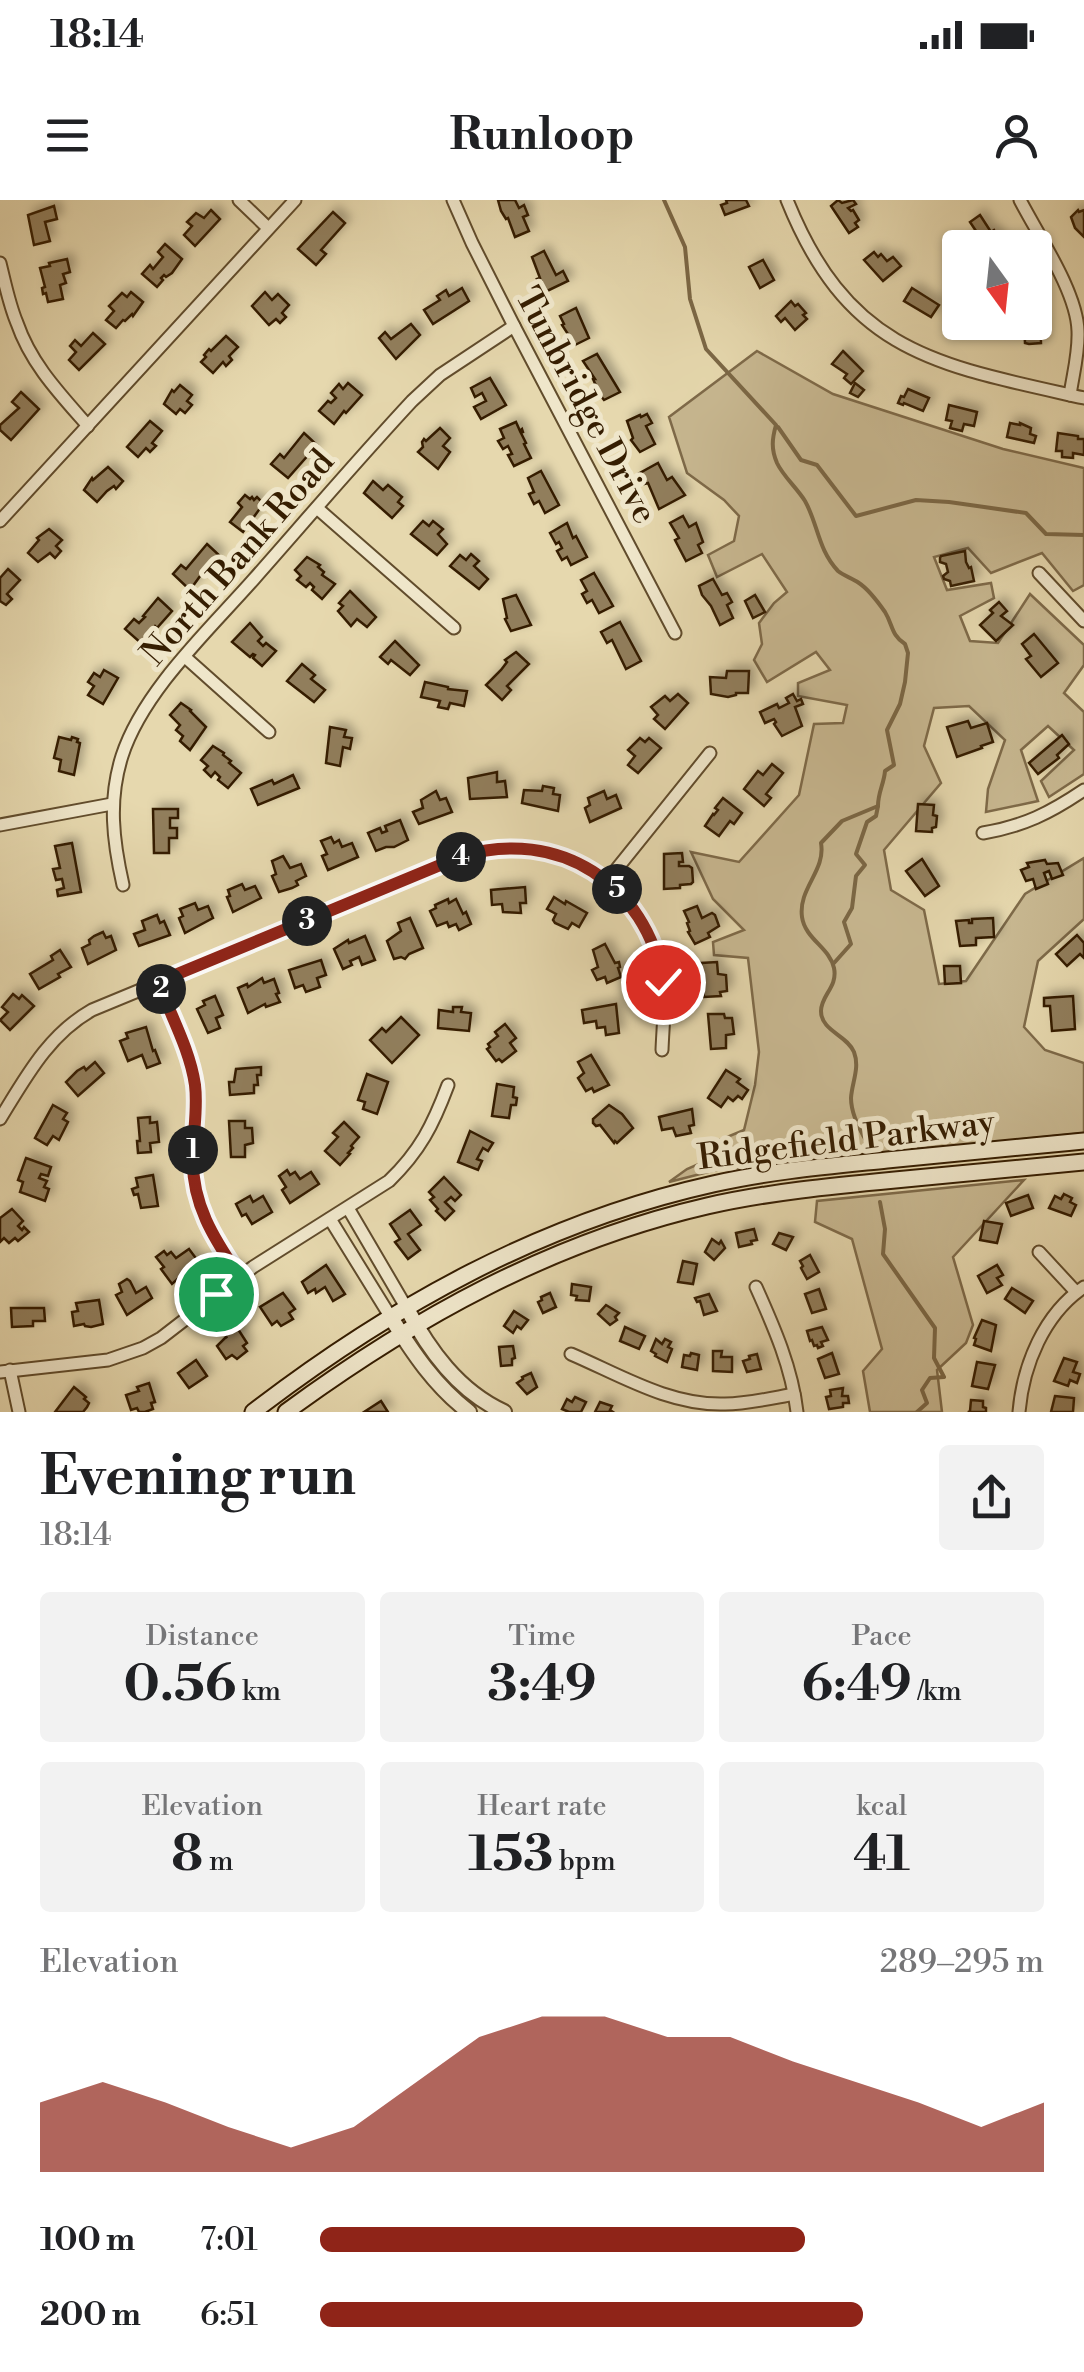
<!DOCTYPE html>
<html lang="en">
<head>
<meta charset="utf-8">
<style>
  :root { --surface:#fff; --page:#f2f2f2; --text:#202124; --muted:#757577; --accent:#8f2418 }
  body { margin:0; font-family:"Libre Bodoni",serif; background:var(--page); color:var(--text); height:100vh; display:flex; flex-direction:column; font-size:38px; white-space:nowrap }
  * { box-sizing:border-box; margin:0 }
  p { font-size:32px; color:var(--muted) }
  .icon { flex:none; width:55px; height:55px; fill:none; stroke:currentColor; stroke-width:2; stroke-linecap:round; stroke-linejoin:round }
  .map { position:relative; height:1212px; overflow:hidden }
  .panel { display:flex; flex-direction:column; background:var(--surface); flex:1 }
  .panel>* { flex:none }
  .needle { width:65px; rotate:165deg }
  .tools { position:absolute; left:942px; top:30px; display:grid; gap:20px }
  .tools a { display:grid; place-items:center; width:110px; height:110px; border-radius:10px; background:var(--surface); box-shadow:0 2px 8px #0004; font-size:50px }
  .pin { position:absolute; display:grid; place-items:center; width:85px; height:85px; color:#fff; margin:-42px; border:5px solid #fff; border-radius:50%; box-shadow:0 2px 10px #0007 }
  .km { position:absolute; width:50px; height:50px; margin:-25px; border-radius:50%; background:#222; color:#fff; font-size:28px; line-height:50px; text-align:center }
  .round { display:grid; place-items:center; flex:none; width:105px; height:105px; border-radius:10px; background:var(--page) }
  .overview { display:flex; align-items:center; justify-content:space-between; height:170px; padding:0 40px }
  h1 { font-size:55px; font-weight:700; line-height:75px }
  .metrics { display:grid; grid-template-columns:repeat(3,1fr); gap:15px; height:170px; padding:10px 40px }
  .metrics div { display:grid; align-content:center; border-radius:10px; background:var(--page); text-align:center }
  .metrics b { font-size:50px; font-weight:700 }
  .metrics small { font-size:28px; font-weight:400 }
  .metrics p { font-size:28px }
  .chart { height:280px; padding:20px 40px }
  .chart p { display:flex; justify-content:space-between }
  .chart svg { width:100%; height:180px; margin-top:10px; fill:var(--accent); opacity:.7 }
  ul { padding:0 40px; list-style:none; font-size:32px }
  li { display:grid; grid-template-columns:160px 120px 1fr; align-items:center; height:75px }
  li i { height:25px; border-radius:12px; background:var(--accent) }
  .status { display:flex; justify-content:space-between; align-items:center; height:70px; padding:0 50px; background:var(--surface); direction:ltr }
  .status svg { height:28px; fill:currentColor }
  header { display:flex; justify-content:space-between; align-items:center; height:130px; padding:0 40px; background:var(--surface); font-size:45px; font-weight:700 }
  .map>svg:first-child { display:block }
</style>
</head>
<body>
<div class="status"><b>18:14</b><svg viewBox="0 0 49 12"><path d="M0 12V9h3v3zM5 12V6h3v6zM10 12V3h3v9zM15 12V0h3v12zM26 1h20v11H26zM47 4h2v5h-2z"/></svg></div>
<header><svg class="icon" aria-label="menu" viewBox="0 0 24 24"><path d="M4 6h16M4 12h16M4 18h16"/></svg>Runloop<svg class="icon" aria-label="person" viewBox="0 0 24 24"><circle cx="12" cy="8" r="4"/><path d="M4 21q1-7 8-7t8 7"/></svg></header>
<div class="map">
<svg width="1084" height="1212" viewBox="0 0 1084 1212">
  <defs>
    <filter id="shadow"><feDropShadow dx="5.5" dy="-5.5" stdDeviation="5" flood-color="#0004"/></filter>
  </defs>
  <rect width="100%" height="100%" fill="#e6d8ae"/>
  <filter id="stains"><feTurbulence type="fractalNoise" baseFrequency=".002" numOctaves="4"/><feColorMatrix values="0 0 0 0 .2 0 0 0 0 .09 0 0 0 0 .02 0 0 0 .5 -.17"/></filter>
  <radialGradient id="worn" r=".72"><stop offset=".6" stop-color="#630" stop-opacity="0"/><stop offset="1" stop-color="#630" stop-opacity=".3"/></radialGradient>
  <!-- green -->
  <g fill="#c8b891" stroke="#7e6a49" stroke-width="2.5">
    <path d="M757,151L833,194L1003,249L1084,268V385L1073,391L1042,353L991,373L968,348L934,357L947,390L991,383L994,398L960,416L970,441L998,443L1030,394L1084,445V465L1064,493L1084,512V574L1049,597L1041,581L1074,550L1048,526L1021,550L1038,601L986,612L988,589L1005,540L969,506L934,508L924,546L941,583L884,650L891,690L924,710L939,784L966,781L1025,694L1084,658V719L1038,761L1024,827L1045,850L1084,863V933L716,970L669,982L687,969L708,960L703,947L744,930L755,885L759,852L748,758L714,755L713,742L744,730L713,699L691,652L739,662L799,595L814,524L843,523L847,505L798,496V483L830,470L816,452L767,482L754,460L762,444L759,423L774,403L787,392L762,354L717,377L708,355L734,341L739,316L724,300L687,273L669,217Z"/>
    <path d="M1024,980L953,1057L973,1125L966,1143L937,1170L942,1212H870L863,1171L882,1149L852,1039L815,1022L817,1001Z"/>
  </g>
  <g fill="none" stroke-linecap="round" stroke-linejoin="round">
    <!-- stream -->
    <g stroke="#7b6745" stroke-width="4">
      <path d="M664,0L685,47L690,99L706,149L776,225C772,239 771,249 777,263C783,276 797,288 805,301C818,324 818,350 838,371C844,376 852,378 859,383C868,389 878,402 885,412C893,425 891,435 905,444L908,453L905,482L900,504L887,530L894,565L885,571C884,584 878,592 878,606L842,621L821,643C826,671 798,688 802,717C805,739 830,748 834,768C838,787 821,795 821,811C821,831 847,835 854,852C860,868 852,882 851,898C851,914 859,929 867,942"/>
      <path d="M778,227L801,260L817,265L856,316L916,300L949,302L1026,313L1046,334L1084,335"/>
      <path d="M834,763L851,744L844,722L852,708L856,676L865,665L856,654L867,622L876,616L878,606"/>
      <path d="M880,1002L885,1029L883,1054L935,1128L934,1158L944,1177L930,1178L922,1190L927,1203L917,1212"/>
    </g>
  </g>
  <!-- building -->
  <g fill="#917e5b" stroke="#351d01" stroke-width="2.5" filter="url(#shadow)">
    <path d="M498,0H515L519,8L524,5L528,15L523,17L529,31L515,37L508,18L506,19L501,11Z"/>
    <path d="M726,0H746L749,6L725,15L721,5L727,3Z"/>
    <path d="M838,0L842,3L853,0L856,4L848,8L851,11L853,10L859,20L855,23L858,27L849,33L831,6Z"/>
    <path d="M54,6L57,19L45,22L50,41L34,45L28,15Z"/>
    <path d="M211,10L220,19L195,46L184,35L192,26L187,22L196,13L204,18Z"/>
    <path d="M1078,10L1079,12L1084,10V37L1075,28L1071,17Z"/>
    <path d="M333,12L345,23L321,50L326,54L316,65L298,49Z"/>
    <path d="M980,15L991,32L994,30L1001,42L992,48H978L970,35L976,31L970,22Z"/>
    <path d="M165,44L182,59L172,73L166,77L164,75L161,78L163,80L157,87L142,74L150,65L153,69L163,57L158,52Z"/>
    <path d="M544,51L556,75L563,71L568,81L547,91L542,82L540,84L537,79L540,78L532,57Z"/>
    <path d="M874,52L878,57L881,54L887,61L893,57L901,66L883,81L864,60Z"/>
    <path d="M67,59L70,72L63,74L66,83L60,85L63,99L48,102L46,93L43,94L42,88L45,87L40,68L50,66L49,63Z"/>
    <path d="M763,60L774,80L760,88L749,67Z"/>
    <path d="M462,88L469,101L433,124L424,110L440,100L437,96L446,90L449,96Z"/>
    <path d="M912,88L939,105L931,117L904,101Z"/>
    <path d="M131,92L143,102L133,116L132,114L125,121L123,120L116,128L106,120L114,111L109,106L122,93L127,97Z"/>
    <path d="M265,92L272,100L278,94L289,105L282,113L286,117L280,123L276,119L269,125L252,106Z"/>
    <path d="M791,101L795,106L798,104L806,113L803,115L807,119L795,130L785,118L781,122L776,116Z"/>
    <path d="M576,108L589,138L575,145L562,125L564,124L560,116Z"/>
    <path d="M1035,120H1040L1041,143L1029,144L1025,143L1024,122H1035Z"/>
    <path d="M411,124L420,135L396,159L379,138L385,132L391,139Z"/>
    <path d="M93,133L105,144L79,170L69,160L76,152L70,146L75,140L81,146Z"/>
    <path d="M226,136L238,147L229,156L232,160L226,166L223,162L213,173L201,162L206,157L204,155L209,149L211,151Z"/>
    <path d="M843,151L863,171L851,184L844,178L847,174L832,164Z"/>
    <path d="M597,154L620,192L604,200L595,189L597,188L593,179H595L583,161Z"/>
    <path d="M490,178L506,205L481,219L474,207L486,201L482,193L475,197L471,188Z"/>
    <path d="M348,183L362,195L346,213L344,211L334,224L319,211L328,201L331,203L336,198L331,193L339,184L343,189Z"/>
    <path d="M855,183L864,190L858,197L850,193Z"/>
    <path d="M180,185L192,195L187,201L192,205L185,213L180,209L176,214L164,204L172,190L174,192Z"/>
    <path d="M908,189L929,198L923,211L904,203L903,205L898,203L901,196L904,197Z"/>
    <path d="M21,192L39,209L11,240L0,230V225L19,208L12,202Z"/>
    <path d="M949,205L977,212L974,226L964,224L962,231L950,228L952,221L946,220Z"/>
    <path d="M647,214L652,223L646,226L655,244L640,252L631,240L633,238L627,221L640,215L641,217Z"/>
    <path d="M150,221L162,231L152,243L156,246L150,252L146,248L138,257L127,247Z"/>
    <path d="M516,222L520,231L522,229L523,232L521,233L526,243L524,244L531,258L514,266L508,255L512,254L508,246L503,249L498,241L504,238L500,229Z"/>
    <path d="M1010,223L1020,225V223L1031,228L1030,234L1036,236L1034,243L1007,237Z"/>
    <path d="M440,228L450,238L443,246L450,252L438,269L418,252L423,247L422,242L424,239L426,241Z"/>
    <path d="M304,233L317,245L288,278L271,264L280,254L284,258Z"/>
    <path d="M1058,233L1078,236V239H1084V255L1073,253V258L1062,257V251H1056Z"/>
    <path d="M658,263L667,280L672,277L685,295L659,309L648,283L644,284L638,274Z"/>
    <path d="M108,267L123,281L116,289L114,286L107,291L97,302L84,290L92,278L93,280Z"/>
    <path d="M541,271L559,305L545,313L539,301L534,304L529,294L534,292L528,278Z"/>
    <path d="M373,281L383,290L388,285L402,297L398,302L403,306L392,318L364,293Z"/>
    <path d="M245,295L250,299L252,297L254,300L257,297L261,301L259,304L261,307L243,332L230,322L242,307L238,303Z"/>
    <path d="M683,316L689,327L696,323L703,342L698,345L702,353L686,361L675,340L679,338L670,323Z"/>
    <path d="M423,321L429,326L433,321L443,329L438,334L447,344L437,355L411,334Z"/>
    <path d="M567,323L573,338L576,336L587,357L571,365L567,357L562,360L557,351L562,348L559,342L556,344L550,333Z"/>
    <path d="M49,329L62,340L56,346L61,351L55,358L50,353L38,362L28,353L39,340L37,338Z"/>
    <path d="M207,344L220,356L204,373L203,372L190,390L173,374L181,365L186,369Z"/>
    <path d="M965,351L966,362L969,368L971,367L974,381L951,386L950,381L944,379L943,376L948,372L946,364L940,362V358L941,356Z"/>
    <path d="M471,354L479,361L474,366L488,379L479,389L450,366L460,355L466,360Z"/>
    <path d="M307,357L320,365L318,367L324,372L322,375L335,384L322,399L312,390L314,387L310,383L306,387L297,380L301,376L295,370Z"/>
    <path d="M8,369L20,380L7,394L12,399L6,405L0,401V378Z"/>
    <path d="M594,373L613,406L599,413L592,400L587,403L582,394L587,391L581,380Z"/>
    <path d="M713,379L722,395L727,393L732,402L727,405L733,418L720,425L711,406L702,395L699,386Z"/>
    <path d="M350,391L376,417L367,427L357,419L351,426L338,411L343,406L339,403Z"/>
    <path d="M516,395L531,425L511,431L505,419L507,418L503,399Z"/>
    <path d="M755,395L765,412L753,418L745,401Z"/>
    <path d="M158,398L172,411L157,428L155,426L150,432L151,434L142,444L125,429L134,419L139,423L145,417L143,416Z"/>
    <path d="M999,402L1007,411L1001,416L1013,425L996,441L980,425L993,413L990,410Z"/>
    <path d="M620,422L641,461L626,469L612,440L607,443L601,432Z"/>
    <path d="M250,423L262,437L258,441L263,446L266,443L276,451L262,466L253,458L255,455L253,454L250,457L232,442Z"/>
    <path d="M1034,434L1058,463L1041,477L1026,459L1031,456L1022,444Z"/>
    <path d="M395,441L419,465L410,475L391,460L388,464L380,457Z"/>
    <path d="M516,452L529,464L507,486L511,490L502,500L486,485L501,470L507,462L505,460Z"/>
    <path d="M302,464L315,475L311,479L325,490L314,502L287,481Z"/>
    <path d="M104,470L118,478L103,504L88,495L94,486L88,482L94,473L100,477Z"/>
    <path d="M727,471H749L748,493H736V495L728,497L711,494L710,477L726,478Z"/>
    <path d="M425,482L448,487V489L467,491L464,506L450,503L448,509L438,507L440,501L421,497Z"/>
    <path d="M678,494L688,503L665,529L654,519L658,515L651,507L665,496L670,501Z"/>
    <path d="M793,494L797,501L801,499L803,504L795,507L802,526L782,536L774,524L776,522L774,519L765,523L760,512L777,504L779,508L789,503L786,498Z"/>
    <path d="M181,503L191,510L190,511L206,527L190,550L180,541L183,536L176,530L180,525L170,515Z"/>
    <path d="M968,521L971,528L987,523L993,542L981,546L982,548L957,557L947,527Z"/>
    <path d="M330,527L346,530L344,537L352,538L350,549L343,547L340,566L326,563Z"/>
    <path d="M1062,535L1069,544L1057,555L1059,558L1038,574L1029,563Z"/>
    <path d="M59,537L71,540L72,537L78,539L77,542L80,543L74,575L59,571L61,560L54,558Z"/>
    <path d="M640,538L645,542L649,538L661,548L638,573L628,565L635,556L628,550Z"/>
    <path d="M213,546L224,553L223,555L231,561L229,563L241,573L228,588L218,580L220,577L215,572L211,577L204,570L208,566L201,560Z"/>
    <path d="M772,564L783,573L766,594L771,598L764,606L744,589L758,571L763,575Z"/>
    <path d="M497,572V582L505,581L507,597L470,599L468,578Z"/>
    <path d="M293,575L299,588L258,605L251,589L272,580L274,584Z"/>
    <path d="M543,586L554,588L553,594L560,595L558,611L522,603L524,590L542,591Z"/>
    <path d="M436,591L440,600L446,598L452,612L419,624L413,612L423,608L421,600Z"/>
    <path d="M604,591L607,599L616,595L621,608L590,622L585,608L590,605L588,598Z"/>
    <path d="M723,598L742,613L734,624L730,621L719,636L705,626L713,614L714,615L718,610L715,608Z"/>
    <path d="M918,604L934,605L933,615L937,616L936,627L932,628V632L916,631Z"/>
    <path d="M153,609H178V618H170V628H177V638H169V653H154Z"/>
    <path d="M400,620L408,640L394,647H386L376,651L368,633L380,628L382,633L387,631L385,626Z"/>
    <path d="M331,637L334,643L339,640L342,647L352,643L358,657L328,670L322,656L327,654L321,641Z"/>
    <path d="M72,643L81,692L58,696L57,690L64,688L62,679L56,680L53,669L60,668L55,646Z"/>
    <path d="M682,653L683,662H679V666H689L692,668L693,682L691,684L680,685V688L664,689V654Z"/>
    <path d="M283,656L290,668L301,664L306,676L296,681L298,685L292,688L279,692L272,676L276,674L272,661Z"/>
    <path d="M922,659L939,686L925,696L906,671Z"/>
    <path d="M1045,660L1047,664L1058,663L1063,675L1052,679L1049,671L1044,673L1048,684L1036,689L1033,679L1026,681L1021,670L1029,667L1027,663Z"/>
    <path d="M242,684L245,690L255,686L261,698L233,712L227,697L230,696L228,690Z"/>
    <path d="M525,687L526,703H520L521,713L503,712L502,704L492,705L491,690Z"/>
    <path d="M554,697L565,704L566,701L587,713L579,727L572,723L568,729L555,723L553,720L556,714L547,709Z"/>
    <path d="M448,699L449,703L456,699L463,714L466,712L471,724L459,730L456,724L449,727L447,722L437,726L430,711L436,708L435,705Z"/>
    <path d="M195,703L198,710L208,706L213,718L185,733L179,718L183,716L180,709Z"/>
    <path d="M697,706L702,718L712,713L715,715L719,726L708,733L710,737L695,744L688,732L690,731L687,723L689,722L684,711Z"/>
    <path d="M157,715L160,723L164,721L170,735L139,746L134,734L145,730L142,721Z"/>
    <path d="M410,718L423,748L409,754L405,759L401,757L394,759L387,741L401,731L398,723Z"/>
    <path d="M993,718L994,737L976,738V745L960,746L956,721L969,720V723H972V719Z"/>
    <path d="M103,732L106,738L111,736L116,750L88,764L82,748L90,744L89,740L94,736Z"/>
    <path d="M1077,735L1084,743V758L1080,754L1067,766L1056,754Z"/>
    <path d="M365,736L375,760L362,765L359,757L350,761L352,765L343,769L334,749L348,740L349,743Z"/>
    <path d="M605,744L615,763L619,762L620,767L618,768L621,777L607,783L605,777L597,780L592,770L598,767L593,750Z"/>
    <path d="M60,750L71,767L58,774L60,777L39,789L30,774L53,760L51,756Z"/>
    <path d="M321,760L326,775L317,778L320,787L306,792L303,785L295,788L289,770Z"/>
    <path d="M717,762L718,774L726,775L727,791L720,792L721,796L704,797L701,763Z"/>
    <path d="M944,766H960L961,783L945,784Z"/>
    <path d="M262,778L264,783L274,779L279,793L276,794L280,802L266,807L265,804L248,813L238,788L247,784L248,787Z"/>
    <path d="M13,794L19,799L22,795L34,806L10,830L0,820L8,812L2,807Z"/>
    <path d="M215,796L223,815L216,818L220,828L208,833L197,809L205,805L203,801Z"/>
    <path d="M1073,796L1075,829L1052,831L1050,806H1044V798Z"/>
    <path d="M616,804L619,833L606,835L605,827L597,828L596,821L584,823L582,810Z"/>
    <path d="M453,807H462L461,812L471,813L469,831L438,828L439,810L453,812Z"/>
    <path d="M708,814H724L725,818H732L734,834L726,835V848L711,849Z"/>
    <path d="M401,817L419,835L392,863L370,840L382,828L386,832Z"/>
    <path d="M505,824L516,838L510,843L516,851L502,862L499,859L496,861L487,849L490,847L488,844L498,836L495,832Z"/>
    <path d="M146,827L153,851L155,850L160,863L147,868L142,855L128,861L120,841L128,838L126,833Z"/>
    <path d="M591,855L609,885L594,892L592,888L586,891L578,878L584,873L578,862Z"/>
    <path d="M95,862L104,873L78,896L66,882L77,871L84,867L86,870Z"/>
    <path d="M261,867V875H257L258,885H254V893L230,895L229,882H234L236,869Z"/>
    <path d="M726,870L740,879L737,882L748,890L742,899L738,896L733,901L728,897L721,907L708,898Z"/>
    <path d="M367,874L388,882L377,914L363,909L365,902L358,900Z"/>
    <path d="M497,884L514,887L513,897L517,898L516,905H511L509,918L492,916Z"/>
    <path d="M53,905L67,913L63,919L68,922L59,940L53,936L47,945L35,938Z"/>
    <path d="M609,905L622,914L633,928L617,943L615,941L614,943L600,925L596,926L593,923V919Z"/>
    <path d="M692,909L694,925L689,926L691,933L676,936L673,928L662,930L659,917Z"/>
    <path d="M150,917V923L157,922L159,942L150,943L151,952L138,953L137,941H140L138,918Z"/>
    <path d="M229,921H245V928H252L253,943L245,945V957H231Z"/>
    <path d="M344,922L359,937L351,946L353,948L348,953L350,954L340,965L325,951L338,937L333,933Z"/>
    <path d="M470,931L493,943L488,951L483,948L477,959L482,961L478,970L458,962Z"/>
    <path d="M26,958L51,967L48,976L41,974L39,978L47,981L44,987L49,989L45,1001L20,992L23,982L18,980Z"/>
    <path d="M287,970L290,975L295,972L300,979L311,972L319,984L290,1003L282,990L286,987L279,976Z"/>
    <path d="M153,975L158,1006L141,1008L138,994L134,995L132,989L138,987L136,978Z"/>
    <path d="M444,977L461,995L455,1001L451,997L445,1002L454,1011L445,1020L436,1011L438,1009L430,1000L434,997L429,992Z"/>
    <path d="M1064,994L1072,998L1070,1002L1076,1005L1071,1016L1049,1008L1055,996L1061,999Z"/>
    <path d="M1028,995L1033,1008L1011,1016L1006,1003Z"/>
    <path d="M250,996L253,1002L263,996L272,1012L252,1024L246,1014L242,1016L236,1004Z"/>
    <path d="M12,1009L23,1021L18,1026L22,1030L24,1027L29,1032L18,1041L15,1038L9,1043L4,1038L0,1042V1018Z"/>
    <path d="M410,1010L421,1025L408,1034L420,1050L408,1059L395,1042L400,1039L390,1024Z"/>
    <path d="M984,1021L1002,1024L997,1043L980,1040Z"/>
    <path d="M754,1029L757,1040L751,1041L752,1044L739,1047L736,1033Z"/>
    <path d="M779,1033L793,1037L786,1050L773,1044Z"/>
    <path d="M712,1039L719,1044L721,1041L725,1048L714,1060L705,1052Z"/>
    <path d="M189,1049L198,1061L172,1084L161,1069L164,1067L156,1057L164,1051L167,1055L171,1052L176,1058Z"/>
    <path d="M810,1055L819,1072L807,1079L801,1068L803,1066L800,1061Z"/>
    <path d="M683,1061L697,1064L693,1084L678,1082Z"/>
    <path d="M326,1065L345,1094L333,1101L325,1087L316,1093L315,1089L308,1093L302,1082Z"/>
    <path d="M997,1065L1003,1075L997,1078L1002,1085L987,1093L978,1076Z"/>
    <path d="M127,1079L130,1081L136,1093L146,1087L152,1098L127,1115L116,1095L122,1092L119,1084Z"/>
    <path d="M572,1084L591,1087L589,1101L576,1100L577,1096L571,1095Z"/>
    <path d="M1012,1088L1033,1101L1025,1113L1005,1099Z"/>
    <path d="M819,1089L826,1109L812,1113L805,1094Z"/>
    <path d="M283,1093L295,1109L289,1113L293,1119L281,1126L277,1121L272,1125L260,1107Z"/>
    <path d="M550,1093L556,1107L543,1113L538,1102L542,1100L541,1097Z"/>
    <path d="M709,1094L717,1111L704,1115L700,1101L697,1102L695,1098Z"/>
    <path d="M99,1100L103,1124L91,1127L85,1126L84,1124L74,1126L72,1112L78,1111L76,1103Z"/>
    <path d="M606,1105L619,1113L615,1117L617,1120L610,1125L598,1114Z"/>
    <path d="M11,1108H44L45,1121H33V1126L12,1127Z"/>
    <path d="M514,1111L528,1120L521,1129L517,1126L513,1133L504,1126Z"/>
    <path d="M982,1120L996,1125L991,1151L974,1145L976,1139L974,1138Z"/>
    <path d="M236,1126L247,1143L243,1146L247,1151L237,1159L232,1155L226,1159L217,1146L226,1137L227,1138L225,1134Z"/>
    <path d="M625,1127L645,1136L639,1149L620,1141Z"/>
    <path d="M822,1127L828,1140L821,1142L823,1146L818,1148L817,1145L814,1146L812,1140L810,1141L807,1131Z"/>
    <path d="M656,1139L662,1144L665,1139L671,1142L668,1147L672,1149L667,1162L655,1156L656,1154L651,1151Z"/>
    <path d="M513,1146L515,1158L512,1159V1165L501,1166L499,1147Z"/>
    <path d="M713,1151H722L721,1157H732V1172L713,1171Z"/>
    <path d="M691,1153L699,1155L697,1170L682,1167L684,1155L690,1156Z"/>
    <path d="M832,1153L839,1174L825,1178L818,1159Z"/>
    <path d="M757,1154L761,1169L747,1172L743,1161L750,1159L749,1156Z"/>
    <path d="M1064,1158L1077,1162L1073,1172L1080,1174L1077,1183L1070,1180L1068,1186L1054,1181Z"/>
    <path d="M196,1160L207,1176L189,1188L178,1173Z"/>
    <path d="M977,1162L995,1165L988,1189L972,1186Z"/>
    <path d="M531,1173L537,1187L527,1194L517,1183L523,1179L522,1177Z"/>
    <path d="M149,1183L155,1202L151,1203L153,1209L145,1212H139L137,1208L131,1210L126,1195L139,1191L137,1187Z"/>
    <path d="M74,1187L86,1197L84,1199L89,1203L87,1207L83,1212H55Z"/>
    <path d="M843,1188L842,1196H848L849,1203H843V1207L829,1209L826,1197L831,1196L830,1190Z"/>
    <path d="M1055,1196L1074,1198L1073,1212H1051Z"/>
    <path d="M575,1197L586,1202L581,1212H569L562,1209L567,1199L572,1202Z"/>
    <path d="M971,1200L983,1201V1207L986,1208V1212H968L970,1211Z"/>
    <path d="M381,1201L388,1212H364Z"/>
    <path d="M600,1202L612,1206L610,1210L613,1212H595Z"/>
  </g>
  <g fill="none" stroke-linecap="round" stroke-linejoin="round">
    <defs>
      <g id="minor">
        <path d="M239,0L268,28"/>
        <path d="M453,0L472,43L514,126L675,433"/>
        <path d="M787,0C849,154 937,165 1084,198"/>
        <path d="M1020,0C1038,35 1077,92 1078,131C1079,153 1073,174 1070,195"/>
        <path d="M0,63C5,83 9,104 17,123C31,164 60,194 88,226"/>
        <path d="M317,308L454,428"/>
        <path d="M0,321L295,0"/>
        <path d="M1039,373L1084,421"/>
        <path d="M185,457L269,532"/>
        <path d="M0,625L112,604"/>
        <path d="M983,633C1024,626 1050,613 1084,590"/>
        <path d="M607,681L710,553"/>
        <path d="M123,685C113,641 108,600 122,556C143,491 209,430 254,379C306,320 358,259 412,201L440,175L514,126"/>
        <path d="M158,783C172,816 190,850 195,885C198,909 193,932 193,956C191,1003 214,1039 239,1077"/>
        <path d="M0,919C26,877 48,835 92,810L462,657C547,630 640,675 661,766C667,794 663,822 662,850"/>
        <path d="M348,1008L406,1107"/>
        <path d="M330,1019L390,1116"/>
        <path d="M1039,1052L1076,1092"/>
        <path d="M756,1087C774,1127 792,1168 797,1212"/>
        <path d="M571,1154C620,1175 670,1206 725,1204C748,1204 772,1198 794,1194"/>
        <path d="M10,1170L19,1212"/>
        <path d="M0,1172L108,1160L143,1148L161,1138L253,1067L389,981C420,951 433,925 448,885"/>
        <path d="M1019,1212C1023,1165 1044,1114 1084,1087"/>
      </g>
      <g id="tertiary">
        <path d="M406,1107C429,1150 458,1191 504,1212"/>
        <path d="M390,1116C413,1153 435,1186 469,1212"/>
      </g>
      <g id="secondary">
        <path d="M253,1212C391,1106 542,1022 713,984C770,971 829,966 887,960C952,954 1018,947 1084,941"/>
        <path d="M286,1212C414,1118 551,1042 707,1006C769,992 832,986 895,980C958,974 1021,968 1084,962"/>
      </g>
    </defs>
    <!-- minor casing -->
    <use href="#minor" stroke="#614c2c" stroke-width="15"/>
    <!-- tertiary casing -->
    <use href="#tertiary" stroke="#614c2c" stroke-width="18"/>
    <!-- secondary casing -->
    <use href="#secondary" stroke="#351d01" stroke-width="19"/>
    <!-- minor -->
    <use href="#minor" stroke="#efe6ca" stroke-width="11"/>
    <!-- tertiary -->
    <use href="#tertiary" stroke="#efe6ca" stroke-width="14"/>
    <!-- secondary -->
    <use href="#secondary" stroke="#efe6ca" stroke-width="15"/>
  </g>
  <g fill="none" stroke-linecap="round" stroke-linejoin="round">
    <defs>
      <path id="route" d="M216,1094L240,1077C214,1039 191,1003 193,956C193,932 198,909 195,885C190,850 171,816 158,782L462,656C558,627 647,684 663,782"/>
    </defs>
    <!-- route casing -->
    <use href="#route" stroke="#fff" stroke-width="20"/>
    <!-- route -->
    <use href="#route" stroke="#8f2418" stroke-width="12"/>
  </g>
  <g text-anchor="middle" stroke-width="10" stroke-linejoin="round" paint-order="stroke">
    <!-- street labels -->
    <g font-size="35" fill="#351d01" stroke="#efe6ca">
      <text transform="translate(587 205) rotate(62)" y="12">Tunbridge Drive</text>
      <text transform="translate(237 357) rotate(-49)" y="12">North Bank Road</text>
      <text transform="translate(846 939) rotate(-7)" y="12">Ridgefield Parkway</text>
    </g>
  </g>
  <rect width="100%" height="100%" filter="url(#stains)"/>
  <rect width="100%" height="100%" fill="url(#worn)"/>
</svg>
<div class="tools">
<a><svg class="needle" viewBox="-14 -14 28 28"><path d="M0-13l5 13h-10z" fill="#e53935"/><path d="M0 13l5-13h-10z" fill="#757577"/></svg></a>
</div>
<div class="pin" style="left:216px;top:1094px;background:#1e9e55"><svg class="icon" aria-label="arrive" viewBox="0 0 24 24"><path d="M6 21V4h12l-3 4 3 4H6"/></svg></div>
<div class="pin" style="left:663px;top:782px;background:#d93025"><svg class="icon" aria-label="check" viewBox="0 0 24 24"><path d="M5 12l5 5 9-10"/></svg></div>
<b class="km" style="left:193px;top:950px">1</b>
<b class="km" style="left:161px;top:789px">2</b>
<b class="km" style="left:307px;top:721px">3</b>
<b class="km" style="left:461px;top:657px">4</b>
<b class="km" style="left:617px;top:689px">5</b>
</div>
<section class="panel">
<div class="overview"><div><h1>Evening run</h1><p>18:14</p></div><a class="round"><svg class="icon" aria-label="share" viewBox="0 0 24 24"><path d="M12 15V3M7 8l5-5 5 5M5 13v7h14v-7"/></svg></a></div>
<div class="metrics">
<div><p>Distance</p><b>0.56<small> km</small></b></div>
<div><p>Time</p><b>3:49</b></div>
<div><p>Pace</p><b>6:49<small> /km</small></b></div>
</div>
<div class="metrics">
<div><p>Elevation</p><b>8<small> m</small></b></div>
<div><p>Heart rate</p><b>153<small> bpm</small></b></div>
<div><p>kcal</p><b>41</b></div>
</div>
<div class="chart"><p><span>Elevation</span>289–295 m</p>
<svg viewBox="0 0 160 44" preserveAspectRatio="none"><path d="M0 44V27L10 22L20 27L30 33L40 38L50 33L60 22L70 11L80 6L90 6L100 11L110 11L120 17L130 22L140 27L150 33L160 27V44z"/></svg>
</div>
<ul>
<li><b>100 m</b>7:01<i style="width:67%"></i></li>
<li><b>200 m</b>6:51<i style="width:75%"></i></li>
</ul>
</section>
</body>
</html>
